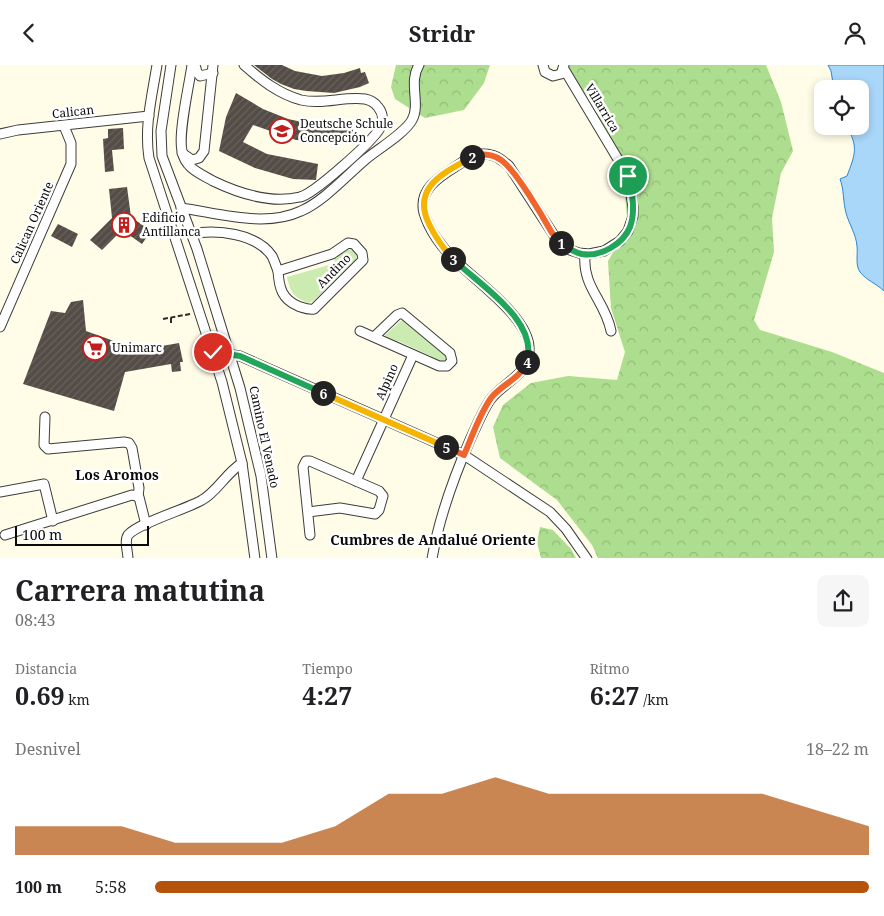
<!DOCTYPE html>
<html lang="es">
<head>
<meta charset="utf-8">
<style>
  :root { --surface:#fff; --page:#f6f6f6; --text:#202124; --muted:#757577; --accent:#b45309 }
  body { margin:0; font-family:"Noto Serif",serif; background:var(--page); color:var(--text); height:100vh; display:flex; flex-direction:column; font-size:19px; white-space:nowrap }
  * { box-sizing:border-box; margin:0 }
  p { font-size:16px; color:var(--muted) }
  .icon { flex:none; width:28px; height:28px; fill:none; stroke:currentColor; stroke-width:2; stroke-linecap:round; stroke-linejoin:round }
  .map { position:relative; height:493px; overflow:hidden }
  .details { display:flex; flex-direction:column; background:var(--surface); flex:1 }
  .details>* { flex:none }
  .fabs { position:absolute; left:814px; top:15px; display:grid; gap:10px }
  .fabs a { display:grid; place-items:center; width:55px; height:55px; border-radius:10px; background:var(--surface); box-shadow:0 2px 8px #0003; font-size:25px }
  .scale { position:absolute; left:15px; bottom:12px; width:134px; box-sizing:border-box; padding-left:5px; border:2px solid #0a0a0a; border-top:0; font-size:14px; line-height:18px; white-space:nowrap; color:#0a0a0a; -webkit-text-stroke:4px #fff; paint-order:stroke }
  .pin { position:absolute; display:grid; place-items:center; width:42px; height:42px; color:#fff; margin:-21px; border:2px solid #fff; border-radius:50%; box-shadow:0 1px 5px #0007 }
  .km { position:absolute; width:25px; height:25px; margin:-12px; border-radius:50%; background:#222; color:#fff; font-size:14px; line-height:25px; text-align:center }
  .round { display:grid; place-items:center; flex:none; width:52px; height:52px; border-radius:10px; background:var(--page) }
  .head { display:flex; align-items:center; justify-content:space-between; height:85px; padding:0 15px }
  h1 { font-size:28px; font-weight:700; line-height:38px }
  .stats { display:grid; grid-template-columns:repeat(3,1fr); gap:8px; height:85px; padding:5px 15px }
  .stats div { display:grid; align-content:center }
  .stats b { font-size:25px; font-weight:700 }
  .stats small { font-size:14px; font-weight:400 }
  .stats p { font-size:14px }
  .chart { height:140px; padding:10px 15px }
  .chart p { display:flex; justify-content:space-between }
  .chart svg { width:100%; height:90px; margin-top:5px; fill:var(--accent); opacity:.7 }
  ul { padding:0 15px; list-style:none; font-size:16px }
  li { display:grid; grid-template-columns:80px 60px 1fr; align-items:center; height:38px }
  li i { height:12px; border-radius:6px; background:var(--accent) }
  header { display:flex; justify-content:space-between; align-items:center; height:65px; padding:0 15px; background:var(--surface); font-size:22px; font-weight:700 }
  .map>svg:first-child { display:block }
</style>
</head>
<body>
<header><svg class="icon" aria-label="back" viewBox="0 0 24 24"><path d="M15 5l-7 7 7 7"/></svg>Stridr<svg class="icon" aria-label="person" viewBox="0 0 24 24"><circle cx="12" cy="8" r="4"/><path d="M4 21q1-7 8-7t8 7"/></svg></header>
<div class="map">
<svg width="884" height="494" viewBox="0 0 884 494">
  <defs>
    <pattern id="forest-crowns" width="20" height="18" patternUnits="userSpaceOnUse" patternTransform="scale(1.25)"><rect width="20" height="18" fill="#addd8e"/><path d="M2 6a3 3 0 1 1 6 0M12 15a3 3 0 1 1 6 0" fill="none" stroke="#94bc79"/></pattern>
    <pattern id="building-hatch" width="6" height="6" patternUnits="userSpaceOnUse" patternTransform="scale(1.25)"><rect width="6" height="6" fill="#544c46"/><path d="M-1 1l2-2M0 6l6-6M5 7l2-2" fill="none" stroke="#68615c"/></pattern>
  </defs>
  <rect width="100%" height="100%" fill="#fffce8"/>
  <!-- green -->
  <g fill="#cbebb0">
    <path d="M349,184L353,185L357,190L356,195L313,236L308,238C293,231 291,229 287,212L336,198L334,194Z"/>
    <path d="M402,255H405L444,288L447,294L445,297L441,298L431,295V291L398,276L395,279L386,273L385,270Z"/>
  </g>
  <!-- forest -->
  <g fill="url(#forest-crowns)">
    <path d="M396,0H490L484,18L464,45L425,53L395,34L391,22Z"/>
    <path d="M564,0H766L781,37L793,86L781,108L772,153L774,187L754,255L760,265L832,287L884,308V493H598L592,480L557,435L500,393L493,362L503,340L531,318L568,311L617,315L625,287L611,243L608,196L628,162L623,111L594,40Z"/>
    <path d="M540,462L553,465L571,484L576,493H541L537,477Z"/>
  </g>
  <!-- water -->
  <path fill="#a9d7fa" stroke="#2c87d5" d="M828,0H884V226C877,219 866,215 860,207C855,200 858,189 857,181C856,169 849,159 846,148C843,137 844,124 840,114L847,111C855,90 859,81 846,61H860V24H834L831,6Z"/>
  <!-- building -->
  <g fill="url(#building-hatch)">
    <path d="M254,0H282L295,6L322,11L344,8L360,3L361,8L365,7L369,18L360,22L334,28L306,26L294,24L281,19L272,14Z"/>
    <path d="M236,28L263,44L288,54L307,58L327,60L352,58L354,73L331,76L296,75L253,60L243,77L267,89L318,99L316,115L293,114L255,103L219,86L226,52Z"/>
    <path d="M123,63L124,84L112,85L114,106L105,107L103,74L108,73V64Z"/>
    <path d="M127,122L131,152L151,166L142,179L122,165L102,185L90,175L112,153L109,124Z"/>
    <path d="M58,159L78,169L72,182L51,171Z"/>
    <path d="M83,235L86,266L139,285L179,278L183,297H180L181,306L172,307L171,299L125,307L114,346L23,319L51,246L65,248L71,237Z"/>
  </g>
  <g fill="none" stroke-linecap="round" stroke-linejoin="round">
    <defs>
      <g id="minor">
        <path d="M157,0C152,31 144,62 149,93L222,317L242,398L255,494"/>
        <path d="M171,0L161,66L162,91L197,184L240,323L261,411L272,494"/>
        <path d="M192,0C189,21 178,68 182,86C185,103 199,108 213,116C240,129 271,139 300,132C314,129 373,76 380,63C384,56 383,48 378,42C375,38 370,35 365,34C344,31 323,40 301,35C279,29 261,15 244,0"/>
        <path d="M195,0L197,7L200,11L213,8"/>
        <path d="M543,0L545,7L553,11L561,9L564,0"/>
        <path d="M0,69L18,65L149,51"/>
        <path d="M182,88L192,95L199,93L204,86L213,0"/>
        <path d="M181,143C218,148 265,163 301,146C324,136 346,111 366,94C378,84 405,68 412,55C421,39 408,17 419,0"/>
        <path d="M191,169C216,164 256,168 272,191C274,195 276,201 278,206"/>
        <path d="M348,178L354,179L362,188L363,195L314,244C308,245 304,243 298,241C282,234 279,223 278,206L332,189Z"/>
        <path d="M585,189C582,223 605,235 611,266"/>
        <path d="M0,262L71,99V78L64,61"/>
        <path d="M360,266L439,301H447L452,296L450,288L402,248L397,250L374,272"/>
        <path d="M213,287L240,291L464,390L550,447L566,464L587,494"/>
        <path d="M45,352L44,380L48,384L124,377L129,378L132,383L139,423L138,432"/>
        <path d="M356,416L413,290"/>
        <path d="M0,427L44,419L53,456"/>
        <path d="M308,447L340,443L375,449L379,445L383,431L379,426L310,396H306L303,402L310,470"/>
        <path d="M5,470L132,430L139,432L146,460"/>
        <path d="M128,494C128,487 124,476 128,470C138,458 187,444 202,435C217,427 226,408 242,398"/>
        <path d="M432,494C439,452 453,414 470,375C476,362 482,347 490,335C503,317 528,311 529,286C532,254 475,216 455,195C442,183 429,165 424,148C418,125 439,112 455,102C464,96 472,90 482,89C493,88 501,94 509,101L557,175L570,185L579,188L589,189L604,186L620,176L628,166L633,151V142L628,111L564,4"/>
      </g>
    </defs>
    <!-- minor casing -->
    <use href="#minor" stroke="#3d3d3d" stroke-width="11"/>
    <!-- path -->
    <g stroke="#2c2c2c" stroke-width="2" stroke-dasharray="5 2.5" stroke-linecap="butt">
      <path d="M171,253V259"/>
      <path d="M163,254L190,249"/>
    </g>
    <!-- minor -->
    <use href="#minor" stroke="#fff" stroke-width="9"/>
  </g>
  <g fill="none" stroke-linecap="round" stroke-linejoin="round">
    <defs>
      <path id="split-1" d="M561,178C567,183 574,187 582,189C601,192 623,179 630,162C636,145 632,127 628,111"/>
      <path id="split-2" d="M472,92C481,88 493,89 501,95C515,104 543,152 552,168L561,178"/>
      <path id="split-3" d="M453,194C444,184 436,173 430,161C410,123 443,108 472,92"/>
      <path id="split-4" d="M453,194C478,219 539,255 527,297"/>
      <path id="split-5" d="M446,382L464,390C472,372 479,350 491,333C502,319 520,314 527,297"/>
      <path id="split-6" d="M323,328L446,382"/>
      <path id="split-7" d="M213,287L240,291L323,328"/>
    </defs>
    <!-- split-1 casing -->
    <use href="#split-1" stroke="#fff" stroke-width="10"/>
    <!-- split-2 casing -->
    <use href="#split-2" stroke="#fff" stroke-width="10"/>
    <!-- split-3 casing -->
    <use href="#split-3" stroke="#fff" stroke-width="10"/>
    <!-- split-4 casing -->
    <use href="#split-4" stroke="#fff" stroke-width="10"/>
    <!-- split-5 casing -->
    <use href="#split-5" stroke="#fff" stroke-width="10"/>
    <!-- split-6 casing -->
    <use href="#split-6" stroke="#fff" stroke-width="10"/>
    <!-- split-7 casing -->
    <use href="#split-7" stroke="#fff" stroke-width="10"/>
    <!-- split-1 -->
    <use href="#split-1" stroke="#22a559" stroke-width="6"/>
    <!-- split-2 -->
    <use href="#split-2" stroke="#f0652b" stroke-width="6"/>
    <!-- split-3 -->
    <use href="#split-3" stroke="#f5b400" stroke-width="6"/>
    <!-- split-4 -->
    <use href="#split-4" stroke="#22a559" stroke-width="6"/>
    <!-- split-5 -->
    <use href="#split-5" stroke="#f0652b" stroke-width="6"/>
    <!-- split-6 -->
    <use href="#split-6" stroke="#f5b400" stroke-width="6"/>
    <!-- split-7 -->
    <use href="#split-7" stroke="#22a559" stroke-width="6"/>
  </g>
  <!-- icons -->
  <defs>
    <symbol id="school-ring" viewBox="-11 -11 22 22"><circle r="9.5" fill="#fff" stroke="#c21e1b" stroke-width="1.5"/><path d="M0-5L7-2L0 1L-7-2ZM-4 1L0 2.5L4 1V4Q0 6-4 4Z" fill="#c21e1b"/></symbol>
    <symbol id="building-ring" viewBox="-11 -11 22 22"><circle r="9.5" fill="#fff" stroke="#c21e1b" stroke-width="1.5"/><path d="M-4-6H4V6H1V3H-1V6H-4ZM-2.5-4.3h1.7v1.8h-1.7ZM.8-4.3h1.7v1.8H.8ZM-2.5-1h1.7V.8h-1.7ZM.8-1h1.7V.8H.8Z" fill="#c21e1b"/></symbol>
    <symbol id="supermarket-ring" viewBox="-11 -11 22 22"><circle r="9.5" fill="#fff" stroke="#c21e1b" stroke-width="1.5"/><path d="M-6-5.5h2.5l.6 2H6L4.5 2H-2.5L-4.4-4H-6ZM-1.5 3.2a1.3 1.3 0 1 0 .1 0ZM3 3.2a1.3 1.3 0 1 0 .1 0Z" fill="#c21e1b"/></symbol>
  </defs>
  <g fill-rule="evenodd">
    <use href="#school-ring" x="268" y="52" width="28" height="28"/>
    <use href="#building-ring" x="110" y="146" width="28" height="28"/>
    <use href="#supermarket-ring" x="81" y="269" width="28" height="28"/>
  </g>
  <g text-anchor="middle" stroke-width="5" stroke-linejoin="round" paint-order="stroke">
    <!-- street labels -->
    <g font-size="12" fill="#0a0a0a" stroke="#fff">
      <text transform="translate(602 43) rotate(59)" y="4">Villarrica</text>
      <text transform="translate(73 47) rotate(-6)" y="4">Calican</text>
      <text transform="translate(32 158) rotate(-66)" y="4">Calican Oriente</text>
      <text transform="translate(334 206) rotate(-45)" y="4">Andino</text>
      <text transform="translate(387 317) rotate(-66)" y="4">Alpino</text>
      <text transform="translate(264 372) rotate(78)" y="4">Camino El Venado</text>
    </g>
    <!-- poi labels -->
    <g font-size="12" fill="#0a0a0a" stroke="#fff" text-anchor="start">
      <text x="300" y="63">Deutsche Schule<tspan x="300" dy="14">Concepción</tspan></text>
      <text x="142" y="157">Edificio<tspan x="142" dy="14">Antillanca</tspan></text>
      <text x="112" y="287">Unimarc</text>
    </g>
    <!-- neighbourhood labels -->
    <g font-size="14" font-weight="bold" fill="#0a0a0a" stroke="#fff">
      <text x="117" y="415">Los Aromos</text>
      <text x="433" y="480">Cumbres de Andalué Oriente</text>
    </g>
  </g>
</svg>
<div class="fabs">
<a><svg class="icon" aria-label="locate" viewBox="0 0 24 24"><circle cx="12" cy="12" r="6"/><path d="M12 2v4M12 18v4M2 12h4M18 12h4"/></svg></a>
</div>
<div class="scale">100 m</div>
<div class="pin" style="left:628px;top:111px;background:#1e9e55"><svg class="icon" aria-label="arrive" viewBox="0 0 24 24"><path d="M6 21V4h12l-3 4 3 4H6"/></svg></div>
<div class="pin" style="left:213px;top:287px;background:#d93025"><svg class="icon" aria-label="check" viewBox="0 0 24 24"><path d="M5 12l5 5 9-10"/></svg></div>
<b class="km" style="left:561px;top:178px">1</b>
<b class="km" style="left:472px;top:92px">2</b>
<b class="km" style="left:453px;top:194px">3</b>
<b class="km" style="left:527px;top:297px">4</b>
<b class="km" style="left:446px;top:382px">5</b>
<b class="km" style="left:323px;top:328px">6</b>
</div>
<section class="details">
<div class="head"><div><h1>Carrera matutina</h1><p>08:43</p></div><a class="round"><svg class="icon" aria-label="share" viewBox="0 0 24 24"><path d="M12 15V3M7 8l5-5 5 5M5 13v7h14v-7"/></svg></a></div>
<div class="stats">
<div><p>Distancia</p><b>0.69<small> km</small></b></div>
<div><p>Tiempo</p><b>4:27</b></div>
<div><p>Ritmo</p><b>6:27<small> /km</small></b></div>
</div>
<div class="chart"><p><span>Desnivel</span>18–22 m</p>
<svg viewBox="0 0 160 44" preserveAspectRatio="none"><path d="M0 44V30L10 30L20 30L30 38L40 38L50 38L60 30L70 14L80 14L90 6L100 14L110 14L120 14L130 14L140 14L150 22L160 30V44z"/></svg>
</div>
<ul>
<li><b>100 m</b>5:58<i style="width:100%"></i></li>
</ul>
</section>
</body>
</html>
